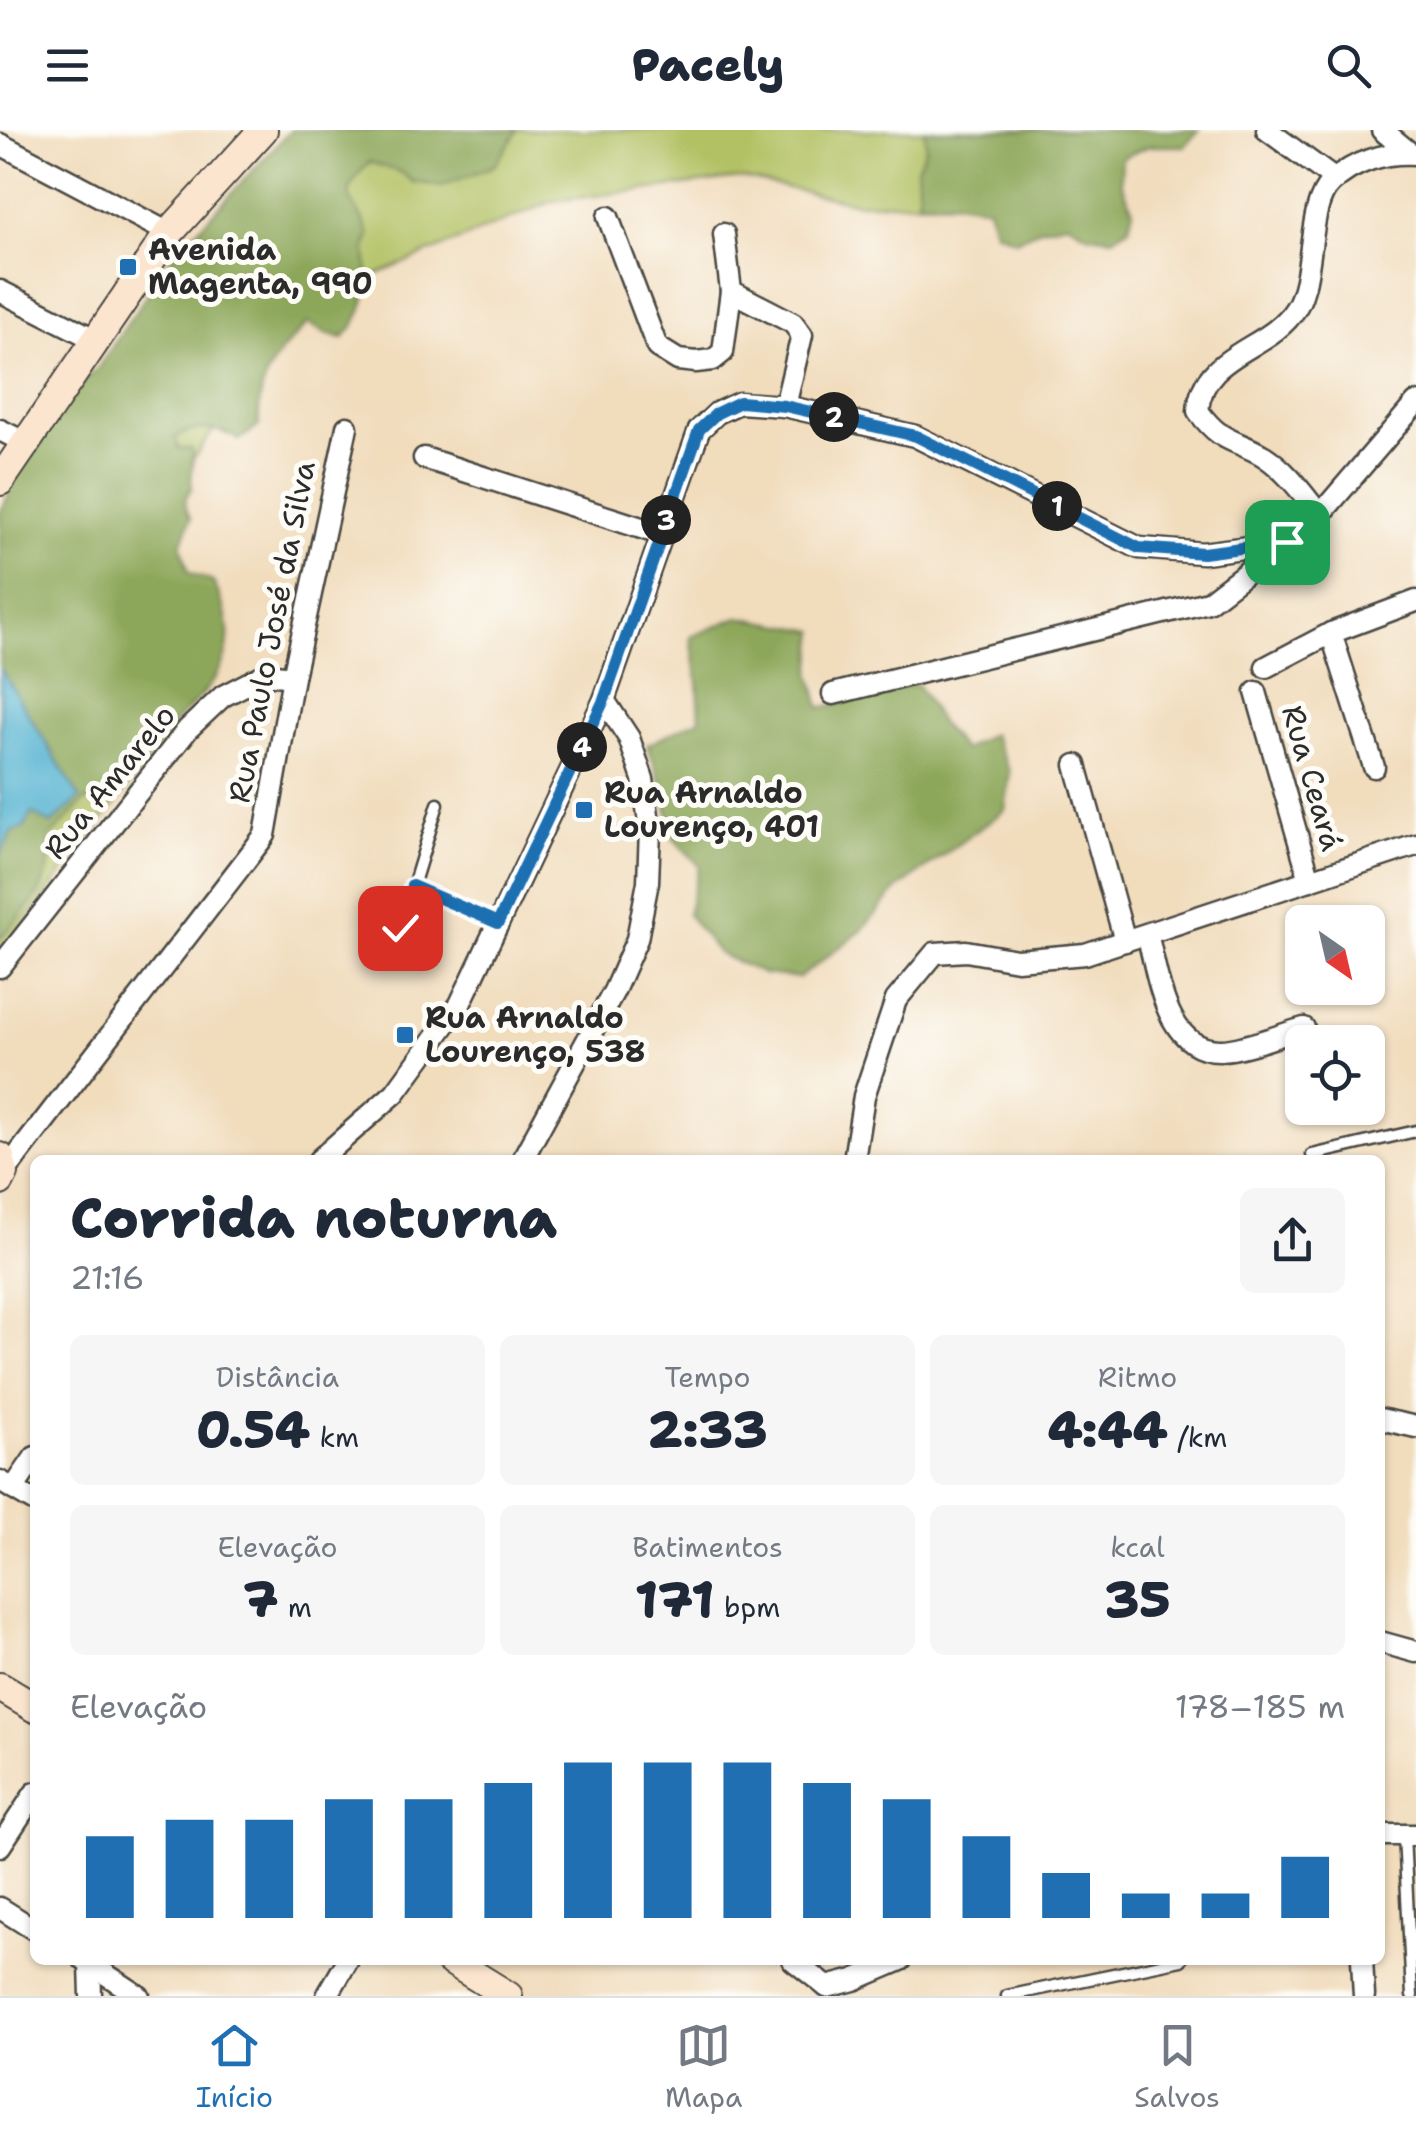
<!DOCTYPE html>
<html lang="pt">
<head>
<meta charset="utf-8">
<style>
  :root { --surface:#fff; --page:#f6f6f7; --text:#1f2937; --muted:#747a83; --line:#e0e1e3; --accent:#1f6fb2 }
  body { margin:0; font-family:"Shantell Sans",sans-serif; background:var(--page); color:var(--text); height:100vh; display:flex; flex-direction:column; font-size:38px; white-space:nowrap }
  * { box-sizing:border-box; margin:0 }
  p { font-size:32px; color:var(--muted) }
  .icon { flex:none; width:55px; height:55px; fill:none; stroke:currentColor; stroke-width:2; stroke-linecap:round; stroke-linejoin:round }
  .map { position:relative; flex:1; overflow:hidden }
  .side { position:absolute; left:30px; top:1025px; width:1355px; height:810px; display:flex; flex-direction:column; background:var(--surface); border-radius:15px; box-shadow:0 2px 8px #0004 }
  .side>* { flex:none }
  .needle { width:65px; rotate:146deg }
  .buttons { position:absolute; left:1285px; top:775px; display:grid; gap:20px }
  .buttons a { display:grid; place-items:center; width:100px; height:100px; border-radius:15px; background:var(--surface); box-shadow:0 2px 8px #0004; font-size:50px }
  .pin { position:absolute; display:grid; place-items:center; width:85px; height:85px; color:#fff; margin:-42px; border-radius:20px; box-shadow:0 5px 15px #0006 }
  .km { position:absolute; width:50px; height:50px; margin:-25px; border-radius:50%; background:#222; color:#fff; font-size:28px; line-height:50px; text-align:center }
  .round { display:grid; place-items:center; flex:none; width:105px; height:105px; border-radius:15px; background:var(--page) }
  .head { display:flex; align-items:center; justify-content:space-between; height:170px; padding:0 40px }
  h1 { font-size:55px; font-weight:800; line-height:75px }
  .metrics { display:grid; grid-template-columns:repeat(3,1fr); gap:15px; height:170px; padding:10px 40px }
  .metrics div { display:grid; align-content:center; border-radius:15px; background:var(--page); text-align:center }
  .metrics b { font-size:50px; font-weight:800 }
  .metrics small { font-size:28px; font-weight:400 }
  .metrics p { font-size:28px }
  .chart { height:280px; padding:20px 40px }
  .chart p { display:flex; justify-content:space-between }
  .chart svg { width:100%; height:180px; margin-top:10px; stroke:var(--accent); stroke-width:6 }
  header { display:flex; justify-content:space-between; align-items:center; height:130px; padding:0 40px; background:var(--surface); font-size:45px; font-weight:800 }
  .tab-bar { display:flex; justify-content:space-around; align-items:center; height:140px; border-top:2px solid var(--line); background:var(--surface); font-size:28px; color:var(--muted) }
  .tab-bar a { display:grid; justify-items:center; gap:5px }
  .tab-bar .on { color:var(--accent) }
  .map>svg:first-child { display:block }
</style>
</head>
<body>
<header><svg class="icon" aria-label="menu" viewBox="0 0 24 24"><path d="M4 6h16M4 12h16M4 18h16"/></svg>Pacely<svg class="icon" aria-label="search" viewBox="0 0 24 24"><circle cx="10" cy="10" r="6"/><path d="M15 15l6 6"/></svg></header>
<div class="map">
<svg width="1416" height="1866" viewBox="0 0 1416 1866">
  <rect width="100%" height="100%" fill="#fdfcf7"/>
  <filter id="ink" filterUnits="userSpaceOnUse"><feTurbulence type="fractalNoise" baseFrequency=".01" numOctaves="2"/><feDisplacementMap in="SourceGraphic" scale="20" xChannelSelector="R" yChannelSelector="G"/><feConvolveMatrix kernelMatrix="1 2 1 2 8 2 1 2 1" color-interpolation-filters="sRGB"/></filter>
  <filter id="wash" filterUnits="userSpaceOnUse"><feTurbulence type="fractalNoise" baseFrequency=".0048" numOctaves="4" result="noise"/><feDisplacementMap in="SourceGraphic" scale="40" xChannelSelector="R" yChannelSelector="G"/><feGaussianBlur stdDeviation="2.25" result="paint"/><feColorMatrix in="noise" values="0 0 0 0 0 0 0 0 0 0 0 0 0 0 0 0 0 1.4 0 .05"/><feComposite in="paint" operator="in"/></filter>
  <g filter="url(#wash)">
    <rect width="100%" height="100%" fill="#f1dcbc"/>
    <!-- green -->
    <path fill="#b2c164" stroke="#6e7648" stroke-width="2.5" d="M304,0H1040L978,72L857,73L742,48L553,71L299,177L83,488L176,595L0,825V403Z"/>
    <!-- forest -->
    <g fill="#8da75a" stroke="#5c6942" stroke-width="2.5">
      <path d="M291,0H518L494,36L442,56L413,52L401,42L369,32C331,74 358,66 370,107C364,117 366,120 367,131C369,160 365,187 343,208L327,204L308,193C276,225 256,246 259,296L239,310C217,297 199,295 176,307L178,318L192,319C195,335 189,345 192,358C183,370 183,375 191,388L181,415L189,443L213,452C251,526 212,558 161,604C151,613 146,626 138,635C125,649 111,661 97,673L86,670L49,708C55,756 29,776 0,809V380L8,367L12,328L50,279L98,238L172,127Z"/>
      <path d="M924,0H1199L1185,16H1149L1122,28L1121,52L1133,80L1129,97L1113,108L1089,105L1067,93L1041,98L1016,110L994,101L988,77L955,72H919L917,38L926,17Z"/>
      <path d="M738,487L816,501L811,543L820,578L917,554L941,594L963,620L992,604L1010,642L1005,680L897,759L861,801L799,848L764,844L719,824L687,784L700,736L674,709L663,658L647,615L700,589L698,553L691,507Z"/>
    </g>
    <!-- water -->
    <path fill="#52b2d1" stroke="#3e6e7e" stroke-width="2.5" d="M0,538L80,668L51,694L32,683L24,698L11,702L0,726Z"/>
  </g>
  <g filter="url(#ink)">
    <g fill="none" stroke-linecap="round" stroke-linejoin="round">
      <defs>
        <g id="lane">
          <path d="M438,674L413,756L498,793"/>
          <path d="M401,798L413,756"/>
          <path d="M1312,1025L1416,1001"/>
          <path d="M1404,1705L1412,1866"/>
          <path d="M1007,1866L1181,1830"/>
        </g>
        <g id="street">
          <path d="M1267,0L1334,49"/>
          <path d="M1382,0L1410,23"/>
          <path d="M0,14L169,103"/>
          <path d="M608,87L657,217L678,230L696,232L713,230L723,222L731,161L724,104"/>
          <path d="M0,161L98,211"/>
          <path d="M731,161L793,193L802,205L785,276"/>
          <path d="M0,300L26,313"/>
          <path d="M424,328L660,404"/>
          <path d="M1320,385C1303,364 1287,341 1264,326C1233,308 1222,314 1198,281C1202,222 1270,221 1296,178C1316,145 1306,76 1331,53C1354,31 1385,22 1416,24"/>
          <path d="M1331,503L1374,637"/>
          <path d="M1266,537L1331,503L1416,471"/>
          <path d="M1256,562L1310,750"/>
          <path d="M833,564L1208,472L1285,413"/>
          <path d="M1076,635L1125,811"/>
          <path d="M1147,804C1158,843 1165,922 1221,920C1242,920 1282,904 1304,898"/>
          <path d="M0,837L188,599L223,566L266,544L293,547"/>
          <path d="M319,1030L395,963L460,874L604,570L699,300L717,283L739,273L785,276L915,306L1139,418L1203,423L1287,412L1320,385L1416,273"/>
          <path d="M522,1030L614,861L637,809L648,752L650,700L643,649L629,608L604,570"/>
          <path d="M854,1030L864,966L896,870L935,823L966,821L1017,830L1085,824L1416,715"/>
          <path d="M4,1043L265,705L293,547L347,297"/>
          <path d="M1380,1289L1416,1297"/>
          <path d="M0,1351L35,1372"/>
          <path d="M13,1359L35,1327"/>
          <path d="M1380,1512L1416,1522"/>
          <path d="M1380,1705H1416"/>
          <path d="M0,1716L35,1663"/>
          <path d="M0,1778L35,1800"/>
          <path d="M84,1830L139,1866"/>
          <path d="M793,1830L827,1857"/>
          <path d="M1362,1830L1364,1866"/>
          <path d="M90,1834L91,1866"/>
          <path d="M827,1857L854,1850L901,1830"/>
          <path d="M327,1866L348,1830"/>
        </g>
        <g id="secondary">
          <path d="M0,351L169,103L263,0"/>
          <path d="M0,1027L4,1043L0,1051"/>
          <path d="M0,1557L35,1578"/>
          <path d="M450,1830L508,1866"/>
        </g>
      </defs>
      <!-- lane casing -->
      <use href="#lane" stroke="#494641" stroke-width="15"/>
      <!-- street casing -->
      <use href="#street" stroke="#494641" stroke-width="25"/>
      <!-- secondary casing -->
      <use href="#secondary" stroke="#494641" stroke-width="32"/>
      <!-- lane -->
      <use href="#lane" stroke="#fff" stroke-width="10"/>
      <!-- street -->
      <use href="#street" stroke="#fff" stroke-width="20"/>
      <!-- secondary -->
      <use href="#secondary" stroke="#fbe5cf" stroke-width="28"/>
    </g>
  </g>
  <g fill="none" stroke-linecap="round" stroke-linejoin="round" filter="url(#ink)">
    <defs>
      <path id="route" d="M400,798L412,756L498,793L604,570L699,300L717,283L740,272L785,276L916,306L1139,418L1203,423L1287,412"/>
    </defs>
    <!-- route casing -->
    <use href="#route" stroke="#fff" stroke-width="20"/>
    <!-- route -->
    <use href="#route" stroke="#1f6fb2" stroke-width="12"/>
  </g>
  <!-- markers -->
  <g fill="#1f6fb2" stroke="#fdfcf7" stroke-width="4">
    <rect x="118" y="127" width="20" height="20" rx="5"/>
    <rect x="574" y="670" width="20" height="20" rx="5"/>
    <rect x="395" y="895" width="20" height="20" rx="5"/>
  </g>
  <g text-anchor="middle" stroke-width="10" stroke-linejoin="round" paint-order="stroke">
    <!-- poi labels -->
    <g font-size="30" font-weight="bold" fill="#2b2b2b" stroke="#fdfcf7" text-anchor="start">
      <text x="148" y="130">Avenida<tspan x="148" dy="34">Magenta, 990</tspan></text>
      <text x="604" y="673">Rua Arnaldo<tspan x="604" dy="34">Lourenço, 401</tspan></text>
      <text x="425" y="898">Rua Arnaldo<tspan x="425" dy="34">Lourenço, 538</tspan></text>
    </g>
    <!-- street labels -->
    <g font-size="30" fill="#2b2b2b" stroke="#fdfcf7">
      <text transform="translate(272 502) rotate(-79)" y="10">Rua Paulo José da Silva</text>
      <text transform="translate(1312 648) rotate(74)" y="10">Rua Ceará</text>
      <text transform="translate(110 652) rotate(-51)" y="10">Rua Amarelo</text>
    </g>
  </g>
</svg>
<div class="buttons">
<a><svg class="needle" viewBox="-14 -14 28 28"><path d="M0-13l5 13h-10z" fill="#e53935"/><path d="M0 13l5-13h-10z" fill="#747a83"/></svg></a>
<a><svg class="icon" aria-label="locate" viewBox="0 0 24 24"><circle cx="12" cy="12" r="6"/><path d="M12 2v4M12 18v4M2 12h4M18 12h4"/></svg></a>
</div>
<div class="pin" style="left:1287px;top:412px;background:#1e9e55"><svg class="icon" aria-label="arrive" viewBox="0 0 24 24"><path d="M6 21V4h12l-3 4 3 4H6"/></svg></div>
<div class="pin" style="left:400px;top:798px;background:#d93025"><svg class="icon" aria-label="check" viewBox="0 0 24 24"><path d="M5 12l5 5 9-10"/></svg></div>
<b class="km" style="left:1057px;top:376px">1</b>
<b class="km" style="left:834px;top:287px">2</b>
<b class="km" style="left:666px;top:390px">3</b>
<b class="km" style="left:582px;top:617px">4</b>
<section class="side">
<div class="head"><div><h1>Corrida noturna</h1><p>21:16</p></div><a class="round"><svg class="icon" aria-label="share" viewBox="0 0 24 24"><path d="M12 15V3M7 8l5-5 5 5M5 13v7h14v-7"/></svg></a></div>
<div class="metrics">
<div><p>Distância</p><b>0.54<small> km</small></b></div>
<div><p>Tempo</p><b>2:33</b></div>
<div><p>Ritmo</p><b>4:44<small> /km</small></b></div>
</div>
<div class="metrics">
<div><p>Elevação</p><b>7<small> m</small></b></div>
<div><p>Batimentos</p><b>171<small> bpm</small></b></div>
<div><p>kcal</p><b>35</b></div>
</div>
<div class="chart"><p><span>Elevação</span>178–185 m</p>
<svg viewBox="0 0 160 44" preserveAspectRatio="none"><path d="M5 44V24M15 44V20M25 44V20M35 44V15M45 44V15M55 44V11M65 44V6M75 44V6M85 44V6M95 44V11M105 44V15M115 44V24M125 44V33M135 44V38M145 44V38M155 44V29"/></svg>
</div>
</section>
</div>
<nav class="tab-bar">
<a class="on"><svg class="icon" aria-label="home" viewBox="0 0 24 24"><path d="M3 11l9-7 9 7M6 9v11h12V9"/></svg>Início</a>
<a><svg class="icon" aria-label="map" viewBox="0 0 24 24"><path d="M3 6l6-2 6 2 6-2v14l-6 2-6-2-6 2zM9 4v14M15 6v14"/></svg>Mapa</a>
<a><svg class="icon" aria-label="saved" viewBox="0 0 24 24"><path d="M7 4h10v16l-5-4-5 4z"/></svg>Salvos</a>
</nav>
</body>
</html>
